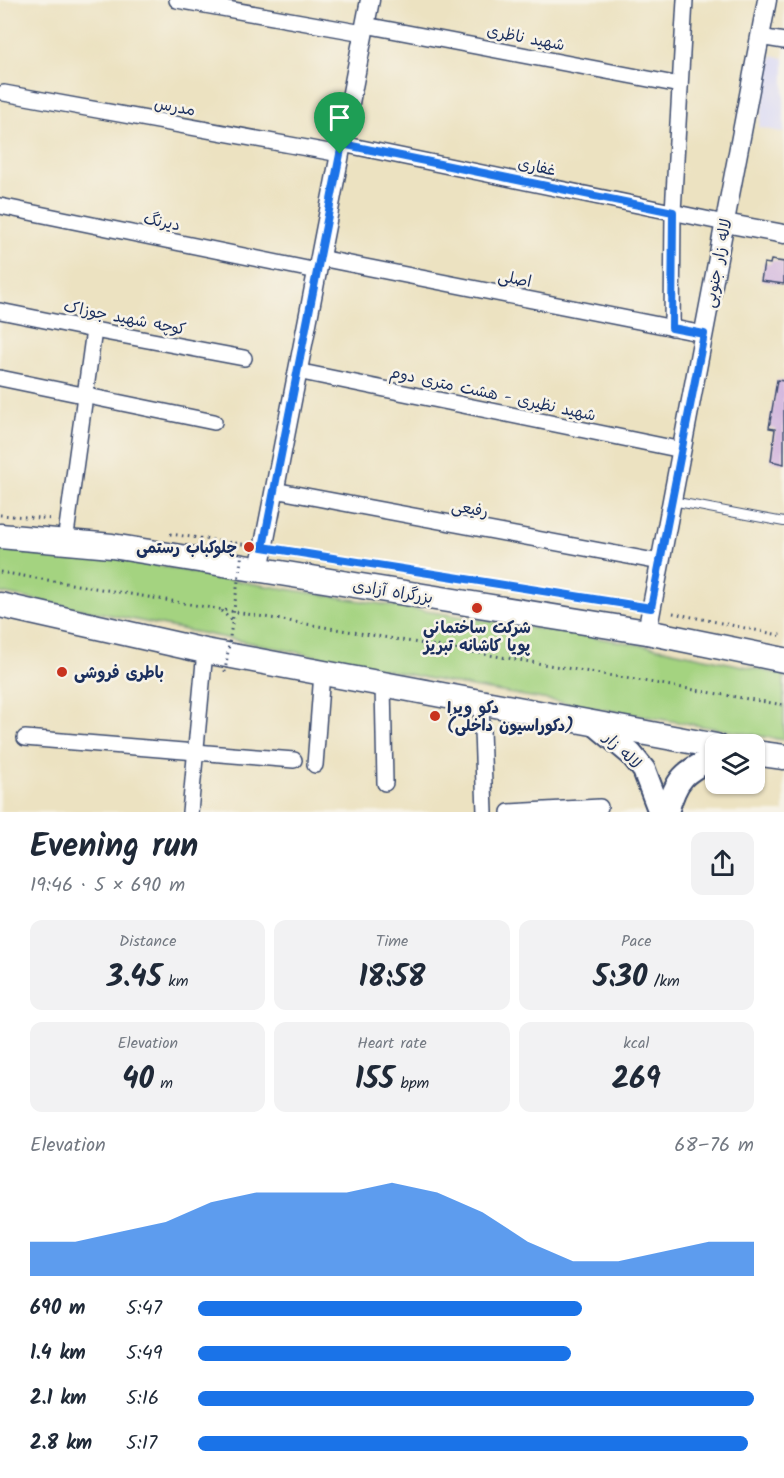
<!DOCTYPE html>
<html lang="en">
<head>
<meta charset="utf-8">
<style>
  :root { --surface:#fff; --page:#f2f2f3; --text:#1f2937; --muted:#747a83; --accent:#1a73e8 }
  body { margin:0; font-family:Kalam,"Playpen Sans Arabic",sans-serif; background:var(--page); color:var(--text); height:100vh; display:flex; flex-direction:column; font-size:22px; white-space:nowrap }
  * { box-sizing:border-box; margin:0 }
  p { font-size:20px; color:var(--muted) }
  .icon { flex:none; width:33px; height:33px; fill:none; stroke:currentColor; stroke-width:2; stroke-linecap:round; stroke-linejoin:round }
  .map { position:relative; height:812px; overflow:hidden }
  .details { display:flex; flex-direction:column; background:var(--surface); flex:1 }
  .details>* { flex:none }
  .buttons { position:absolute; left:705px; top:734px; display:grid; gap:12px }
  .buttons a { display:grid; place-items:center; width:60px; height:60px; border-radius:12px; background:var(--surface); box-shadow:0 2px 4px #0004; font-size:30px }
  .pin { position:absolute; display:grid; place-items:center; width:51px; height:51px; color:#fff; margin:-62px -26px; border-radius:50% 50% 50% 0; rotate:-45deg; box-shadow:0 0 6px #0007 }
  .pin .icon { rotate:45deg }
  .round { display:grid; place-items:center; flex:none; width:63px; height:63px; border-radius:12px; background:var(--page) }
  .overview { display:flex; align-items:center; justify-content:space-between; height:102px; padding:0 30px }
  h1 { font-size:33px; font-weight:700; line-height:45px }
  .stats { display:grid; grid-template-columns:repeat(3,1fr); gap:9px; height:102px; padding:6px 30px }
  .stats div { display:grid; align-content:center; border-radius:12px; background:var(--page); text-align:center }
  .stats b { font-size:30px; font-weight:700 }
  .stats small { font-size:16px; font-weight:400 }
  .stats p { font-size:16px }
  .chart { height:168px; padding:12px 30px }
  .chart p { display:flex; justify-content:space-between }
  .chart svg { width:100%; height:108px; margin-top:6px; fill:var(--accent); opacity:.7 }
  ul { padding:0 30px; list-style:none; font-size:20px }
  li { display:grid; grid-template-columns:96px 72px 1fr; align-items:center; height:45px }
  li i { height:15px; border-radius:8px; background:var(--accent) }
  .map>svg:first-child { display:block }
</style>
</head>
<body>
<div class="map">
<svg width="784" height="812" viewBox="0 0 784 812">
  <rect width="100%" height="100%" fill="#f7f3e8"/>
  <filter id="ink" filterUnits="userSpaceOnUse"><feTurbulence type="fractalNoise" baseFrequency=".0167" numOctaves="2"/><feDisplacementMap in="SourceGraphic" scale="12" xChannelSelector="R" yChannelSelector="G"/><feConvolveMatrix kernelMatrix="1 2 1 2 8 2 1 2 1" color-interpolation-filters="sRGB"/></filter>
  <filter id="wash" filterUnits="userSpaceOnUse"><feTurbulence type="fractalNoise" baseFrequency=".008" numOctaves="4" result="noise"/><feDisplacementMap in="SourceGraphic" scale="24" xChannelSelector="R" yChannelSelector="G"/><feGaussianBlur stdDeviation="1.35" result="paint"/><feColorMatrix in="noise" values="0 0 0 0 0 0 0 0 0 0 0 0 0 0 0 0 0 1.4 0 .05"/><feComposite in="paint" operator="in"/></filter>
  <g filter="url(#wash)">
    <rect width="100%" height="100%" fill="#ece2c1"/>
    <!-- built -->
    <path fill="#d7d7f8" d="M772,55L784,58V133L759,127Z"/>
    <!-- green -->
    <path fill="#a4d380" stroke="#60816f" stroke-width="1.5" d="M0,547L115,557L254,584L654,647L784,675V740L472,687L0,593Z"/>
    <g id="blocks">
      <!-- building -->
      <g fill="#ceafdd">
        <path d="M771,260L784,262V284L761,281L764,263L770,264Z"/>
        <path d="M777,380L784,381V464L771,461L775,429L769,428Z"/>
      </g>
    </g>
  </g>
  <g filter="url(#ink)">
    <use href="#blocks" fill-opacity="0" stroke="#3a4a6d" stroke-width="1.5"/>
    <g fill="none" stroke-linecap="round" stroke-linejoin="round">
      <defs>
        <path id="service" d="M672,501L784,522"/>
        <g id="minor">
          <path d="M177,0L363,33"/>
          <path d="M365,25L680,85"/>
          <path d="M760,37L784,41"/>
          <path d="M4,93L340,154"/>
          <path d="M342,144L725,223"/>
          <path d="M0,206L317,271"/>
          <path d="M320,258L704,334"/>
          <path d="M0,311L94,330L244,358"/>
          <path d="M672,328L673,212L685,0"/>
          <path d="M297,371L682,450"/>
          <path d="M0,378L214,422"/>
          <path d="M274,490L660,562"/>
          <path d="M65,542L94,330"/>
          <path d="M383,684L385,783"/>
          <path d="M481,703L485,812"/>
          <path d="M25,738L294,760"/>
          <path d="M315,765L322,673"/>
          <path d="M190,812L205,651"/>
          <path d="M509,812L600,807"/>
        </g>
        <g id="tertiary">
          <path d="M725,223L784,234"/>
          <path d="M259,570L370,0"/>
          <path d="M647,632L767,0"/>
        </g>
        <g id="primary">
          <path d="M595,724L631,754L644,770L660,812"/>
          <path d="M667,812C676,779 684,771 716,757"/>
        </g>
        <g id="trunk">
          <path d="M0,536L112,546L647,632L784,660"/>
          <path d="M0,605L205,651L716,746"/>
          <path d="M754,753L784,757"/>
        </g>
      </defs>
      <!-- service casing -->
      <use href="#service" stroke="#3a4a6d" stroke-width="10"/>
      <!-- minor casing -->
      <use href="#minor" stroke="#3a4a6d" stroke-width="18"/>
      <!-- tertiary casing -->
      <use href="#tertiary" stroke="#3a4a6d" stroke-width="21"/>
      <!-- primary casing -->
      <use href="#primary" stroke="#3a4a6d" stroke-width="26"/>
      <!-- trunk casing -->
      <use href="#trunk" stroke="#3a4a6d" stroke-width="27"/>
      <!-- path -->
      <g stroke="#3a4a6d" stroke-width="3" stroke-dasharray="1.5 4.5" stroke-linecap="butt">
        <path d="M0,515L53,519"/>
        <path d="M170,534L249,545"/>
        <path d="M280,550L638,606"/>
        <path d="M0,572L784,705"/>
        <path d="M221,611L233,621"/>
        <path d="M673,613L784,636"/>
      </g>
      <!-- service -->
      <use href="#service" stroke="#fff" stroke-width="8"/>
      <!-- minor -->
      <use href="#minor" stroke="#fff" stroke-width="15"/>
      <!-- tertiary -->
      <use href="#tertiary" stroke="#fff" stroke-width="18"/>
      <!-- primary -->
      <use href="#primary" stroke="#fff" stroke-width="22"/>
      <!-- trunk -->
      <use href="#trunk" stroke="#fff" stroke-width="24"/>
      <!-- path-bridge -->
      <path stroke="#3a4a6d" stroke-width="3" stroke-dasharray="1.5 4.5" stroke-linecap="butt" d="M225,672L242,553"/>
    </g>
  </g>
  <g fill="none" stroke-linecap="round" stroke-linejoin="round" filter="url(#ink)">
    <defs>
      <path id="route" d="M342,144L673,212L672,328L704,334L651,608L263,547Z"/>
    </defs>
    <!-- route casing -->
    <use href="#route" stroke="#fff" stroke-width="12"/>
    <!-- route -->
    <use href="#route" stroke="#1a73e8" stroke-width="8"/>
  </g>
  <!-- markers -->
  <g fill="#c8321e" stroke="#f7f3e8" stroke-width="2">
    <circle cx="249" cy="547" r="6"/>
    <circle cx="477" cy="608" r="6"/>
    <circle cx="62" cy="672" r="6"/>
    <circle cx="435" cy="716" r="6"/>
  </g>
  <g text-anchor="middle" stroke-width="5" stroke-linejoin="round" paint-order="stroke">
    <!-- street labels -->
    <g font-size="16" fill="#1b2f5e" stroke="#f7f3e8">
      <text transform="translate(526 37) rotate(11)" y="6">شهید ناظری</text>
      <text transform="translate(175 106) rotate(10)" y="6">مدرس</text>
      <text transform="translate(537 166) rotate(12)" y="6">غفاری</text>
      <text transform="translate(162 221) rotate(11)" y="6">دیرنگ</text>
      <text transform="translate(717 263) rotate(-79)" y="6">لاله زار جنوبی</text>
      <text transform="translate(515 278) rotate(11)" y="6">اصلی</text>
      <text transform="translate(125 317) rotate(11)" y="6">کوچه شهید جوزاک</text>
      <text transform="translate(493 393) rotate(12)" y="6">شهید نظیری - هشت متری دوم</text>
      <text transform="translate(470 508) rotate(10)" y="6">رفیعی</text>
      <text transform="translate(393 591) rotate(9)" y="6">بزرگراه آزادی</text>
      <text transform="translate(623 750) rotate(44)" y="6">لاله زار</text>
    </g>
    <!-- poi labels -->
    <g font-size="16" font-weight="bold" fill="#1b2f5e" stroke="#f7f3e8" text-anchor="start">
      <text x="237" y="553" text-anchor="end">چلوکباب رستمی</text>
      <text x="477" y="633" text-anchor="middle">شرکت ساختمانی<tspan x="477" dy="18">پویا کاشانه تبریز</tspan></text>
      <text x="74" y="678">باطری فروشی</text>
      <text x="447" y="713">دکو ویرا<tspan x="447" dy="18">(دکوراسیون داخلی)</tspan></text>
    </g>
  </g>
</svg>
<div class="buttons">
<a><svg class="icon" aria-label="layers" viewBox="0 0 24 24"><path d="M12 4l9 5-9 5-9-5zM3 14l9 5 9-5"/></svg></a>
</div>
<div class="pin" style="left:340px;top:154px;background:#1e9e55"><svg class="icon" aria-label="arrive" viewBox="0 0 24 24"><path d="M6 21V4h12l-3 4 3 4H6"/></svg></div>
</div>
<section class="details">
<div class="overview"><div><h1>Evening run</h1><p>19:46 · 5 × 690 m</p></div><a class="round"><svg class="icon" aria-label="share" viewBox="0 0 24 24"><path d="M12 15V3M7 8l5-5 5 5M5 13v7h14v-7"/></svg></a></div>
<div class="stats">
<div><p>Distance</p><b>3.45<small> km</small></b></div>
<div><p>Time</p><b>18:58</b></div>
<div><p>Pace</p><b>5:30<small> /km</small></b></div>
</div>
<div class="stats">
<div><p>Elevation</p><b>40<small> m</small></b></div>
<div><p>Heart rate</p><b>155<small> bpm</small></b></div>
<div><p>kcal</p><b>269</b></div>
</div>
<div class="chart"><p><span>Elevation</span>68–76 m</p>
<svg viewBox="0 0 160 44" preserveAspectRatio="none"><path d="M0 44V30L10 30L20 26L30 22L40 14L50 10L60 10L70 10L80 6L90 10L100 18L110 30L120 38L130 38L140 34L150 30L160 30V44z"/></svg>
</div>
<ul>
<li><b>690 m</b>5:47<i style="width:69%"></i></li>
<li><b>1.4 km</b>5:49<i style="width:67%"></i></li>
<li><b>2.1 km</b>5:16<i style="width:100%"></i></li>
<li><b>2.8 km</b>5:17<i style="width:99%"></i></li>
</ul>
</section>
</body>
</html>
